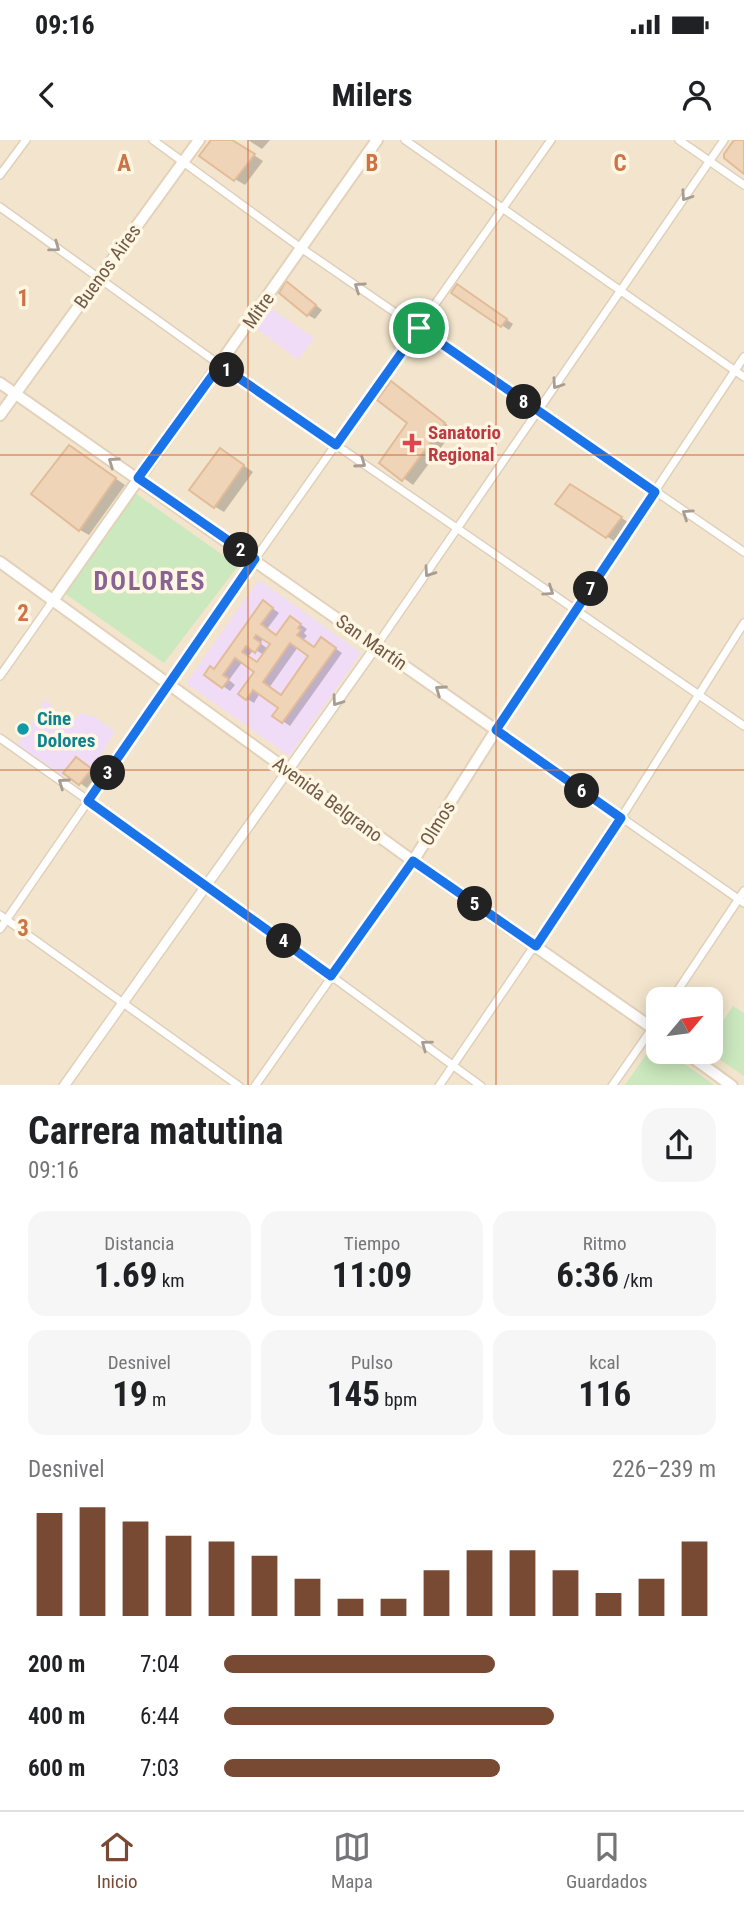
<!DOCTYPE html>
<html lang="es">
<head>
<meta charset="utf-8">
<style>
  :root { --surface:#fff; --page:#f6f6f6; --text:#202124; --muted:#757577; --line:#e0e0e0; --accent:#784933 }
  body { margin:0; font-family:"Roboto Condensed",sans-serif; background:var(--page); color:var(--text); height:100vh; display:flex; flex-direction:column; font-size:26px; white-space:nowrap }
  * { box-sizing:border-box; margin:0 }
  p { font-size:23px; color:var(--muted) }
  .icon { flex:none; width:38px; height:38px; fill:none; stroke:currentColor; stroke-width:2; stroke-linecap:round; stroke-linejoin:round }
  .map { position:relative; height:945px; overflow:hidden }
  .details { display:flex; flex-direction:column; background:var(--surface); flex:1 }
  .details>* { flex:none }
  .needle { width:46px; rotate:61deg }
  .controls { position:absolute; left:646px; top:847px; display:grid; gap:14px }
  .controls a { display:grid; place-items:center; width:77px; height:77px; border-radius:14px; background:var(--surface); box-shadow:0 4px 18px #0003; font-size:35px }
  .pin { position:absolute; display:grid; place-items:center; width:60px; height:60px; color:#fff; margin:-30px; border:4px solid #fff; border-radius:50%; box-shadow:0 2px 7px #0007 }
  .km { position:absolute; width:35px; height:35px; margin:-18px; border-radius:50%; background:#222; color:#fff; font-size:19px; line-height:35px; text-align:center }
  .round { display:grid; place-items:center; flex:none; width:74px; height:74px; border-radius:21px; background:var(--page) }
  .headline { display:flex; align-items:center; justify-content:space-between; height:119px; padding:0 28px }
  h1 { font-size:38px; font-weight:700; line-height:52px }
  .stats { display:grid; grid-template-columns:repeat(3,1fr); gap:10px; height:119px; padding:7px 28px }
  .stats div { display:grid; align-content:center; border-radius:18px; background:var(--page); text-align:center }
  .stats b { font-size:35px; font-weight:700 }
  .stats small { font-size:19px; font-weight:400 }
  .stats p { font-size:19px }
  .chart { height:196px; padding:14px 28px }
  .chart p { display:flex; justify-content:space-between }
  .chart svg { width:100%; height:126px; margin-top:7px; stroke:var(--accent); stroke-width:6 }
  ul { padding:0 28px; list-style:none; font-size:23px }
  li { display:grid; grid-template-columns:112px 84px 1fr; align-items:center; height:52px }
  li i { height:18px; border-radius:9px; background:var(--accent) }
  .status { display:flex; justify-content:space-between; align-items:center; height:49px; padding:0 35px; background:var(--surface); direction:ltr }
  .status svg { height:19px; fill:currentColor }
  header { display:flex; justify-content:space-between; align-items:center; height:91px; padding:0 28px; background:var(--surface); font-size:32px; font-weight:700 }
  .tabs { display:flex; justify-content:space-around; align-items:center; height:98px; border-top:2px solid var(--line); background:var(--surface); font-size:19px; color:var(--muted) }
  .tabs a { display:grid; justify-items:center; gap:4px }
  .tabs .on { color:var(--accent) }
  .map>svg:first-child { display:block }
</style>
</head>
<body>
<div class="status"><b>09:16</b><svg viewBox="0 0 49 12"><path d="M0 12V9h3v3zM5 12V6h3v6zM10 12V3h3v9zM15 12V0h3v12zM26 1h20v11H26zM47 4h2v5h-2z"/></svg></div>
<header><svg class="icon" aria-label="back" viewBox="0 0 24 24"><path d="M15 5l-7 7 7 7"/></svg>Milers<svg class="icon" aria-label="person" viewBox="0 0 24 24"><circle cx="12" cy="8" r="4"/><path d="M4 21q1-7 8-7t8 7"/></svg></header>
<div class="map">
<svg width="744" height="946" viewBox="0 0 744 946">
  <rect width="100%" height="100%" fill="#fbf3de"/>
  <!-- residential -->
  <path fill="#f3e5cd" fill-rule="evenodd" d="M0,0H744V945L0,946ZM658,859H710V912H658Z"/>
  <!-- education -->
  <g fill="#f0dcf7">
    <path d="M269,167L314,198L298,220L255,187Z"/>
    <path d="M259,440L361,513L289,616L186,543Z"/>
    <path d="M44,559L52,565L51,570L54,577L59,579L68,576L74,580L80,573L84,574L95,577L115,592L92,629L76,617L62,635L17,605L39,572Z"/>
  </g>
  <!-- green -->
  <g fill="#cbe8be">
    <path d="M135,353L238,426L164,523L64,453Z"/>
    <path d="M733,866L744,873V936L709,912L711,899Z"/>
    <path d="M655,902L658,904V912H668L714,945H625Z"/>
  </g>
  <!-- shadow -->
  <g fill="#0003" fill-rule="evenodd">
    <path d="M213,0H230L263,21L245,45L235,39Z"/>
    <path d="M248,0H270L262,9Z"/>
    <path d="M294,148L322,170L315,179L308,175Z"/>
    <path d="M465,150L513,184L509,190L453,152Z"/>
    <path d="M392,243L454,290L413,345L382,322L410,283Z"/>
    <path d="M79,313L125,345L89,395L80,390Z"/>
    <path d="M230,316L253,332L224,372L214,366Z"/>
    <path d="M570,346L628,382L614,401L557,364Z"/>
    <path d="M271,467L279,473L267,489L277,496L297,482L307,489L304,493L307,496L303,500L315,509L329,504L342,513L290,586L275,576L281,568L260,553L254,563L247,559L256,531L243,521L229,540L235,545L230,551L206,534L215,531ZM264,498L272,503L268,509L260,503ZM298,507L311,516L282,557L269,548ZM254,509L264,515L258,524L248,517Z"/>
    <path d="M84,623L98,634L87,648L66,633Z"/>
  </g>
  <!-- building -->
  <g fill="#f0d4b7" stroke="#e2bc98" stroke-width="2" fill-rule="evenodd">
    <path d="M211,0H232L255,14L234,41L199,16Z"/>
    <path d="M734,0H744V34L724,18V14Z"/>
    <path d="M286,141L316,165L307,176L279,153Z"/>
    <path d="M457,144L507,179L501,187L451,153Z"/>
    <path d="M391,241L445,283L402,341L379,323L407,283L377,260Z"/>
    <path d="M69,305L116,338L79,391L31,354Z"/>
    <path d="M220,308L244,325L214,368L189,350Z"/>
    <path d="M570,344L622,377L606,398L555,364Z"/>
    <path d="M263,460L273,468L261,484L276,495L290,476L301,484L298,488L301,490L297,495L314,507L321,497L336,508L282,583L272,576L278,568L253,550L246,560L238,554L254,532L235,518L223,535L229,539L222,548L204,535L210,526L214,529ZM256,495L270,504L257,522L242,512L246,506L255,513L261,503L254,498ZM290,503L308,516L281,555L263,542Z"/>
    <path d="M76,617L92,629L79,645L63,633Z"/>
  </g>
  <g fill="none" stroke-linecap="round" stroke-linejoin="round">
    <defs>
      <g id="minor">
        <path d="M153,0L301,108L744,412"/>
        <path d="M405,0L744,237"/>
        <path d="M679,0L744,45"/>
        <path d="M0,35L26,0"/>
        <path d="M0,67L220,225L744,586"/>
        <path d="M744,217L496,590L744,763"/>
        <path d="M377,505L724,0"/>
        <path d="M0,536L52,462"/>
        <path d="M0,598L206,744L481,946"/>
        <path d="M0,775L239,946"/>
        <path d="M0,789L255,419L551,0"/>
        <path d="M672,859L744,751"/>
        <path d="M255,946L413,721"/>
        <path d="M439,946L621,678L744,483"/>
        <path d="M612,946L658,880"/>
      </g>
      <path id="tertiary" d="M64,946L377,505"/>
      <g id="secondary">
        <path d="M0,243L496,590L413,721"/>
        <path d="M0,275L199,0"/>
        <path d="M0,422L413,721L658,892"/>
        <path d="M52,462L377,0"/>
        <path d="M685,912L732,946"/>
      </g>
    </defs>
    <!-- minor casing -->
    <use href="#minor" stroke="#dfd0bb" stroke-width="10"/>
    <!-- tertiary casing -->
    <use href="#tertiary" stroke="#dfd0bb" stroke-width="12"/>
    <!-- secondary casing -->
    <use href="#secondary" stroke="#e4d1b9" stroke-width="14"/>
    <!-- minor -->
    <use href="#minor" stroke="#fff" stroke-width="7"/>
    <!-- tertiary -->
    <use href="#tertiary" stroke="#fff" stroke-width="9"/>
    <!-- secondary -->
    <use href="#secondary" stroke="#fff" stroke-width="10"/>
  </g>
  <!-- one-way arrows -->
  <defs><path id="oneway-chevron" d="M-2-3.5L2.5 0L-2 3.5" fill="none" stroke-width="1.6" stroke-linecap="round" stroke-linejoin="round" transform="scale(1.75)"/></defs>
  <g stroke="#a99c91">
    <use href="#oneway-chevron" transform="translate(686 56) rotate(124)"/>
    <use href="#oneway-chevron" transform="translate(55 107) rotate(36)"/>
    <use href="#oneway-chevron" transform="translate(359 147) rotate(-146)"/>
    <use href="#oneway-chevron" transform="translate(557 244) rotate(124)"/>
    <use href="#oneway-chevron" transform="translate(113 322) rotate(-145)"/>
    <use href="#oneway-chevron" transform="translate(361 323) rotate(35)"/>
    <use href="#oneway-chevron" transform="translate(687 374) rotate(-146)"/>
    <use href="#oneway-chevron" transform="translate(429 432) rotate(125)"/>
    <use href="#oneway-chevron" transform="translate(549 451) rotate(34)"/>
    <use href="#oneway-chevron" transform="translate(440 550) rotate(-145)"/>
    <use href="#oneway-chevron" transform="translate(337 561) rotate(125)"/>
    <use href="#oneway-chevron" transform="translate(63 643) rotate(-145)"/>
    <use href="#oneway-chevron" transform="translate(426 905) rotate(-144)"/>
  </g>
  <g fill="none" stroke-linecap="round" stroke-linejoin="round">
    <defs>
      <path id="route" d="M419,188L655,352L496,590L621,678L536,806L413,721L331,836L88,661L255,419L138,338L220,225L336,305Z"/>
    </defs>
    <!-- route casing -->
    <use href="#route" stroke="#fff" stroke-width="14"/>
    <!-- route -->
    <use href="#route" stroke="#1a73e8" stroke-width="9"/>
  </g>
  <!-- grid -->
  <path fill="none" stroke="#cd7345" stroke-width="2" stroke-opacity="0.55" d="M248,0V946M496,0V946M0,315H744M0,630H744"/>
  <!-- markers -->
  <path fill="#e0444e" stroke="#fff7e4" stroke-width="2.5" d="M408.5 292.5h7v7h7v7h-7v7h-7v-7h-7v-7h7z"/>
  <circle fill="#0f9aa8" stroke="#fff7e4" stroke-width="2.5" cx="23" cy="589" r="7"/>
  <g text-anchor="middle" stroke-width="7" stroke-linejoin="round" paint-order="stroke">
    <!-- street labels -->
    <g font-size="19" fill="#705a47" stroke="#fff7e4">
      <text transform="translate(107 126) rotate(-54)" y="7">Buenos Aires</text>
      <text transform="translate(258 170) rotate(-55)" y="7">Mitre</text>
      <text transform="translate(372 502) rotate(35)" y="7">San Martín</text>
      <text transform="translate(328 659) rotate(36)" y="7">Avenida Belgrano</text>
      <text transform="translate(437 683) rotate(-58)" y="7">Olmos</text>
    </g>
    <!-- health labels -->
    <g font-size="19" font-weight="bold" fill="#be3a42" stroke="#fff7e4" text-anchor="start">
      <text x="428" y="299">Sanatorio<tspan x="428" dy="22">Regional</tspan></text>
    </g>
    <!-- culture labels -->
    <g font-size="19" font-weight="bold" fill="#0d838f" stroke="#fff7e4" text-anchor="start">
      <text x="37" y="585">Cine<tspan x="37" dy="22">Dolores</tspan></text>
    </g>
    <!-- district labels -->
    <g font-size="26" font-weight="bold" letter-spacing="2" fill="#886394" stroke="#fff7e4">
      <text x="150" y="450">DOLORES</text>
    </g>
  </g>
  <g font-size="23" text-anchor="middle" font-weight="bold" fill="#cd7345" stroke="#fff7e4" stroke-width="7" stroke-linejoin="round" paint-order="stroke">
    <text x="124" y="31">A</text>
    <text x="372" y="31">B</text>
    <text x="620" y="31">C</text>
    <text x="23" y="166">1</text>
    <text x="23" y="481">2</text>
    <text x="23" y="796">3</text>
  </g>
</svg>
<div class="controls">
<a><svg class="needle" viewBox="-14 -14 28 28"><path d="M0-13l5 13h-10z" fill="#e53935"/><path d="M0 13l5-13h-10z" fill="#757577"/></svg></a>
</div>
<div class="pin" style="left:419px;top:188px;background:#1e9e55"><svg class="icon" aria-label="arrive" viewBox="0 0 24 24"><path d="M6 21V4h12l-3 4 3 4H6"/></svg></div>
<b class="km" style="left:227px;top:230px">1</b>
<b class="km" style="left:241px;top:410px">2</b>
<b class="km" style="left:108px;top:633px">3</b>
<b class="km" style="left:284px;top:801px">4</b>
<b class="km" style="left:475px;top:764px">5</b>
<b class="km" style="left:582px;top:651px">6</b>
<b class="km" style="left:591px;top:449px">7</b>
<b class="km" style="left:524px;top:262px">8</b>
</div>
<section class="details">
<div class="headline"><div><h1>Carrera matutina</h1><p>09:16</p></div><a class="round"><svg class="icon" aria-label="share" viewBox="0 0 24 24"><path d="M12 15V3M7 8l5-5 5 5M5 13v7h14v-7"/></svg></a></div>
<div class="stats">
<div><p>Distancia</p><b>1.69<small> km</small></b></div>
<div><p>Tiempo</p><b>11:09</b></div>
<div><p>Ritmo</p><b>6:36<small> /km</small></b></div>
</div>
<div class="stats">
<div><p>Desnivel</p><b>19<small> m</small></b></div>
<div><p>Pulso</p><b>145<small> bpm</small></b></div>
<div><p>kcal</p><b>116</b></div>
</div>
<div class="chart"><p><span>Desnivel</span>226–239 m</p>
<svg viewBox="0 0 160 44" preserveAspectRatio="none"><path d="M5 44V8M15 44V6M25 44V11M35 44V16M45 44V18M55 44V23M65 44V31M75 44V38M85 44V38M95 44V28M105 44V21M115 44V21M125 44V28M135 44V36M145 44V31M155 44V18"/></svg>
</div>
<ul>
<li><b>200 m</b>7:04<i style="width:55%"></i></li>
<li><b>400 m</b>6:44<i style="width:67%"></i></li>
<li><b>600 m</b>7:03<i style="width:56%"></i></li>
</ul>
</section>
<nav class="tabs">
<a class="on"><svg class="icon" aria-label="home" viewBox="0 0 24 24"><path d="M3 11l9-7 9 7M6 9v11h12V9"/></svg>Inicio</a>
<a><svg class="icon" aria-label="map" viewBox="0 0 24 24"><path d="M3 6l6-2 6 2 6-2v14l-6 2-6-2-6 2zM9 4v14M15 6v14"/></svg>Mapa</a>
<a><svg class="icon" aria-label="saved" viewBox="0 0 24 24"><path d="M7 4h10v16l-5-4-5 4z"/></svg>Guardados</a>
</nav>
</body>
</html>
